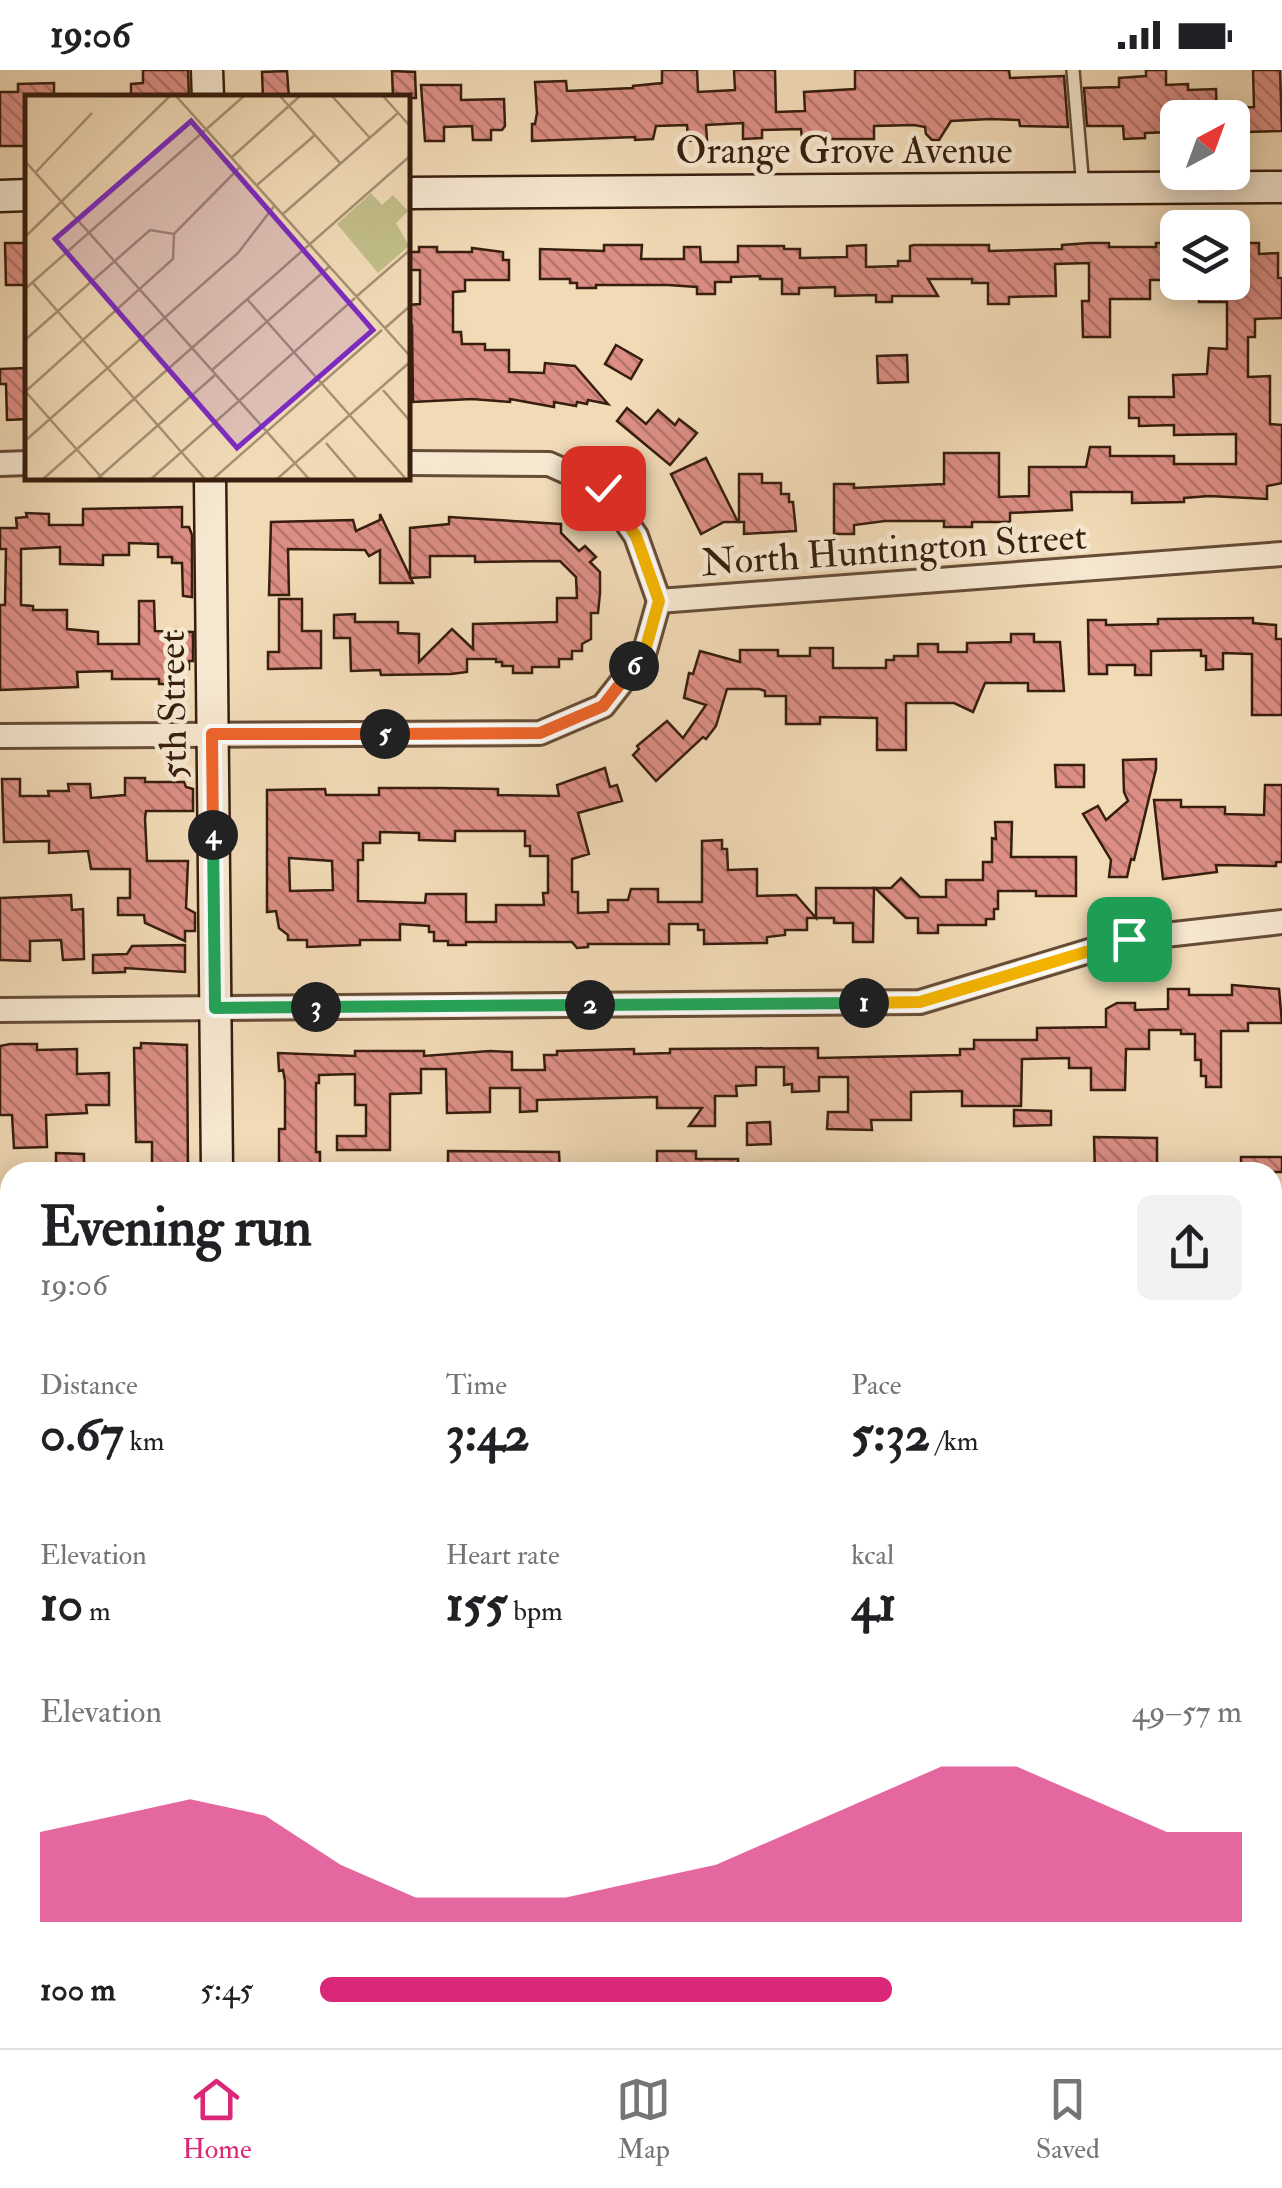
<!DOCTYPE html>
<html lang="en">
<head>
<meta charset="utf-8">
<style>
  :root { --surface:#fff; --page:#f2f2f2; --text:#202124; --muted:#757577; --line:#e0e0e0; --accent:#db2777 }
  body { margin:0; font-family:"IM FELL Double Pica",serif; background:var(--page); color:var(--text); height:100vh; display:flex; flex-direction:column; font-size:38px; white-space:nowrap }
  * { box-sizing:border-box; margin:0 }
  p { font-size:32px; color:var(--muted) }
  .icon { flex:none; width:55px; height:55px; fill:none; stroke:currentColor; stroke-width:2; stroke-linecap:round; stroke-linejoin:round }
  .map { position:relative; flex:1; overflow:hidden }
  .panel { position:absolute; left:0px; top:1092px; width:1282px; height:888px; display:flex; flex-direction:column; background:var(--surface); border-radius:30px 30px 0 0; box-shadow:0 5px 25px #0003 }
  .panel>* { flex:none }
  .needle { width:65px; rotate:41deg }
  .fabs { position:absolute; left:1160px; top:30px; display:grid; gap:20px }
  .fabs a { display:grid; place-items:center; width:90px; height:90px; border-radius:15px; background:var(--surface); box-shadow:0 5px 25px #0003; font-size:50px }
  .pin { position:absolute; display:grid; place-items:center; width:85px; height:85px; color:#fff; margin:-42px; border-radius:20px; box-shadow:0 5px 15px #0006 }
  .km { position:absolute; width:50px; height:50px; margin:-25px; border-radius:50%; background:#222; color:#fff; font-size:28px; line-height:50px; text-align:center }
  .round { display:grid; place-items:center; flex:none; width:105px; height:105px; border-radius:15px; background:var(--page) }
  .head { display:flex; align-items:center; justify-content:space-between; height:170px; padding:0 40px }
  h1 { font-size:55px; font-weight:700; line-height:75px }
  .metrics { display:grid; grid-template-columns:repeat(3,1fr); gap:15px; height:170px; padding:10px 40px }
  .metrics div { display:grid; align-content:center }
  .metrics b { font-size:50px; font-weight:700 }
  .metrics small { font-size:28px; font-weight:400 }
  .metrics p { font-size:28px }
  .chart { height:280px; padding:20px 40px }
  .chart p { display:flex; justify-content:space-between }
  .chart svg { width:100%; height:180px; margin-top:10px; fill:var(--accent); opacity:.7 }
  ul { padding:0 40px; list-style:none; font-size:32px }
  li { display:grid; grid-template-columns:160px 120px 1fr; align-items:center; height:75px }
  li i { height:25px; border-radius:12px; background:var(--accent) }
  .status { display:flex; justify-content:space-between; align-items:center; height:70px; padding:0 50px; background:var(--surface); direction:ltr }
  .status svg { height:28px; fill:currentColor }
  .tabs { display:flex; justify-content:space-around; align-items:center; height:140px; border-top:2px solid var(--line); background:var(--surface); font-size:28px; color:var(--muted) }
  .tabs a { display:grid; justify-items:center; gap:5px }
  .tabs .current { color:var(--accent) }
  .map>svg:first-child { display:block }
</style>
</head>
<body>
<div class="status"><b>19:06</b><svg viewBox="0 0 49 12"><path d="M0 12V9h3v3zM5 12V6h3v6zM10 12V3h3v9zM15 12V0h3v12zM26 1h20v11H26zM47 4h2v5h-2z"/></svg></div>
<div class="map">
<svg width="1282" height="1978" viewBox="0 0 1282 1978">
  <defs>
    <pattern id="building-back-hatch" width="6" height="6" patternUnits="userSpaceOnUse" patternTransform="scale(2.5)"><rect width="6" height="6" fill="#dc8e84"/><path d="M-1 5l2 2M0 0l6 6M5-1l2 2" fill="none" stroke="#b3736a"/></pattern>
  </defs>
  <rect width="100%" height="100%" fill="#f1dab6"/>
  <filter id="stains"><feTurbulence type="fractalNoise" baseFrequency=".002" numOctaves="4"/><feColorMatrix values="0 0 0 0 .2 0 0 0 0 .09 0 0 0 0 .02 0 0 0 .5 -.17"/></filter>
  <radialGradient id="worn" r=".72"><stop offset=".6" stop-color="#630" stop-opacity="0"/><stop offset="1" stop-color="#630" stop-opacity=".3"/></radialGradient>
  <!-- building -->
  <g fill="url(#building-back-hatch)" stroke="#371e0e" stroke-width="2.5" fill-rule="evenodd">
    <path d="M143,0H188L189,28H131V14L143,13Z"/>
    <path d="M662,0H697L698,22L735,20L734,0H775L776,42L805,41L804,22L855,19V0H1009L1010,8L1064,6L1068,57L1020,56L1019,50L990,49L951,51L939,70H932L926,64L925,57L914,55L874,56V69H802L801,59L762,60V68L743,69V53L706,55L707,70L688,71L687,55L656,56L653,69L635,70V67L532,71V54H535L537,43L535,12L566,11L567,21L633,18V16L662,13Z"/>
    <path d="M1146,0H1166V15L1188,14V20L1216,19L1217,48H1178V54H1172V62L1145,63V68L1124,69L1123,56H1087L1084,18L1119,17V8L1146,6Z"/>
    <path d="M1253,0H1280L1282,61L1247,62V68L1232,69V38L1254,37Z"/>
    <path d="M287,1L289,28H263L262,2Z"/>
    <path d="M392,1L415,2L416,28H393Z"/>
    <path d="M54,13V28H28V76H0V22H18V14Z"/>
    <path d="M421,15H461V30L504,29L505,56L502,60H491V70H473L472,56L444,57V71H425Z"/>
    <path d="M5,173H26L28,215H6Z"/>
    <path d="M1089,173H1109V177H1156V173H1176L1178,176V210H1150V229H1110V267H1083L1082,231H1089V193L1055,194L1056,226L1009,227V234H988V213H972V209H928L938,226H892V232H876V225L835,226V217L799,218V224H782V209H760V206L731,207V212H715V224H697V217L668,215H596V218H577V213H570V209H540V179L604,181V175H642L641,189H684V177H700L701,192H738V176H784V179H800V188L847,187V176L866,175V197L898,196V191H910V176L914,175H989V181L1062,179V175Z"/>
    <path d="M1245,173H1259V184L1278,183V208H1282V248L1255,249V267H1248V307L1270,306V354L1282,355V413L1267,416V429L1209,426L1184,428V432L1132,433V422H1071L1072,440L1010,443V452H972V457H944V451H885L854,455V464H834V414H854V418L944,414V383H999V427L1029,426V397H1086L1090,377H1110V386H1174V394H1236V364L1174,365V355L1139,356V348H1129V327H1174L1173,305L1207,304L1209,278L1227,279V232H1199V212H1232V187H1245Z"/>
    <path d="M419,177H437V182H472V178L503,182V190H509V210H465V221L453,222V262H461L462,274H485V280H509V302L544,303L545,293L575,296L608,334L588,330L587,334L577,332L576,336L554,332V337L510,329V332L472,329L413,332L412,255H408V235L420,234V200H409V182H419Z"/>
    <path d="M616,275L642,290L631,309L605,294Z"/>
    <path d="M907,285L908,312L878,313L877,286Z"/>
    <path d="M26,298L28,349L7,350L6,314H0V299Z"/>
    <path d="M627,338L646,354L658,340L675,355L679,349L697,363L670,395L617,351Z"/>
    <path d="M706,388L738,452H724L701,464L671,404Z"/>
    <path d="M739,404H762V413H781V424H789V432H793L796,461L744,464V452H739Z"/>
    <path d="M182,437V457H189L192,465V527L183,526L182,493H172V487H158V474L129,473V485H103V495L60,494V477L21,479V535L33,536V540H67V559L98,562V574H139V531H154L155,561L193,562V591H189V599H177L178,614H159V609H112V601L77,602L78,617L0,620V535H5L6,479H0V458H17L16,448L27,447L26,443L49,444V455H83V439Z"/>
    <path d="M380,444L413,513H380V480L369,486L365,480L288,479L289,525H269L271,452L353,450L356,461L380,450Z"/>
    <path d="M449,447L561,454V463L579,481L585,476L596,487L590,492L600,502V523L598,543H591V569L582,574V581H572V589H559V597H532V603H513V596H502V592H496V589H467V602L451,604L381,605L380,600L351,601L350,568H334V545L355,544V552H398V563L419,564V592L452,559L473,579V554L557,552V528H577L576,507L560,491L475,492V486H430V507L410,508V458L449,454Z"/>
    <path d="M279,529H302V561H321V598L268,599V582H279Z"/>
    <path d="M1253,548V553L1276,555V569H1282V645H1252V584L1223,583V599L1206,600V586H1201V580L1151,581V605H1135V595H1107V604H1089L1088,550H1106V555L1158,554V549Z"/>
    <path d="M1011,564H1034V572H1060L1064,621H1028V613H985L973,642L954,633H906V680H877V648L820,647V654H786V626H765V621L759,619H727L716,656L706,669L703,667L656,711L633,685L639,679L637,676L667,651L683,668L706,635L684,628L689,603L693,604L700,581L740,592V580H778V586H810V578H833V598H886V590H894V586H918V574H938V582H967V573L1011,572Z"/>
    <path d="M1156,689V699L1134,790L1131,789L1127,807H1109L1111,790L1083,744L1098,736L1106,750L1128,731L1124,722L1123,690Z"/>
    <path d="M1055,695H1084V717H1056Z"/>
    <path d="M605,698L610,717L617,715L622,731L578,743L589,784L572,789V822H578V843L608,842V830H628L631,819H658V832H702V771L722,770V779H727L728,800L757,799V826L796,825L816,848V818H874L873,872H853V853H834V848H807V860H785V865L767,867V873L704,874V860H698V854H669V874H588V877L577,878L572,872H466V875H448V871H434V862H429V856L400,854V870H360V875L307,877V870H288V865L279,858L276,841L267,842V720L325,719L326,725H379V718H439L498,719V725L559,726L557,715ZM455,761H525V776H530V786H548V823H543L544,835H496V852H466V824H426L425,833L358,831V790H363V773H380V762L419,763V770L455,771ZM289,788L332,791L333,820L290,821Z"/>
    <path d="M125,708H145V712H184L186,717L193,719V741H146L145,748L147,791H188L186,838L195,843V861H185V871L145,853L144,845H118V828H130V799H91L88,781L49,783V771L4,772L2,709H20V726H49L48,721H69L68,714H90L91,728L125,725Z"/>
    <path d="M1265,715H1282V792H1276V796L1216,795L1217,802L1163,809L1154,730H1181V737H1225V744L1264,745Z"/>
    <path d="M995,752H1012L1011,787H1076V826H1036V821H998V839H994V849H986V855H938V863H918V848H906L875,818H891L901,808L920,827H946V810H983V792H992V768L996,769Z"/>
    <path d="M71,825L72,840L83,839L84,889L63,890L61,870L30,871V891L0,890V828Z"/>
    <path d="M185,875V902L125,898V902L93,903V885L127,884L132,876Z"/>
    <path d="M1232,915L1279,919L1282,953H1248V961H1221V1017H1206V1006H1201V990H1195V964H1181V960H1149V979H1126L1125,1020H1091V998H1069V988L1022,989L1021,1036H962V1021L911,1022V1050H871L872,1060L827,1059L828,1042H848V1007H819V1021L792,1022V1014L784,1015V997H756V1015L736,1016L737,1026H715V1056H689L702,1038H657V1027L537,1030V1041L520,1042V1018H490V1042L447,1043L446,999H421V1023L390,1024V1080H337V1066H366V1035H355V1004L319,1005V1013H316V1082H320V1102H279V1059H285V1011L283,1000L279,1001L278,983L355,986V981H424V986L490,981L512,982V1000H545L544,985H557V981L634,979V984L670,983V979L818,978V988L960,985V979H974V970H1037V958L1106,957V939L1117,933H1135V940L1168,939V919H1189V925H1232Z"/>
    <path d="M141,973L187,975L188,1102H152V1072H136L134,978H141Z"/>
    <path d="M10,974H37V980L77,979V1004L109,1003V1035H86L87,1043L46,1045L47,1077L14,1078L12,1045H0V976Z"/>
    <path d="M1014,1040L1051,1041V1055L1014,1056Z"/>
    <path d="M770,1052L771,1074L747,1075V1053Z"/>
    <path d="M1094,1067L1157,1068V1102H1134V1093L1107,1094L1099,1102H1095Z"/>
    <path d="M448,1081L559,1082L560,1102H508V1099H448Z"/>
    <path d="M657,1081H696V1089H738V1102H692V1096L657,1097Z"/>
    <path d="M56,1083L84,1084V1102H56Z"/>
    <rect x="1241" y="1087" width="41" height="15"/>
  </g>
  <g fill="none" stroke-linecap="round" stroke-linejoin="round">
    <defs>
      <g id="lane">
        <path d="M1073,0L1083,118"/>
        <path d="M0,1353H10"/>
        <path d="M0,1603H10"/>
        <path d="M0,1883H10"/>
        <path d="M401,1978L402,1970"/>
      </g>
      <g id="street">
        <path d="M408,393L549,394L603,418L636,466L659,531L1282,484"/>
        <path d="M0,394L28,393"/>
        <path d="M0,666L540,663L603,636L644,584L659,531"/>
        <path d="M0,940L920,932L1129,869L1282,852"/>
        <path d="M1272,1220H1282"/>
        <path d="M0,1228H10"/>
        <path d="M1272,1435H1282"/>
        <path d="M0,1482H10"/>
        <path d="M1272,1721H1282"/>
        <path d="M0,1735H10"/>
        <path d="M757,1970V1978"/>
      </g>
      <g id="secondary">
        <path d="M207,0L208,28"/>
        <path d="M408,123L1282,117"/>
        <path d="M0,126L28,125"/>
        <path d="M210,408L217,1102"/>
        <path d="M226,1970V1978"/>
      </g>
    </defs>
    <!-- lane casing -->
    <use href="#lane" stroke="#664d38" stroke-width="16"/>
    <!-- street casing -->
    <use href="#street" stroke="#664d38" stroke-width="28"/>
    <!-- secondary casing -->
    <use href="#secondary" stroke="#371e0e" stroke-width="35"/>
    <!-- lane -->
    <use href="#lane" stroke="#f6e7d0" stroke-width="11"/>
    <!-- street -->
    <use href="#street" stroke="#f6e7d0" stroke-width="22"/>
    <!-- secondary -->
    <use href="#secondary" stroke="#f6e7d0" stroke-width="30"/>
  </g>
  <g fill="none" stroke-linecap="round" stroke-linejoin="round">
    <defs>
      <path id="split-1" d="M864,933L920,932L1129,869"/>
      <path id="split-2" d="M590,935L864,933"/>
      <path id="split-3" d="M316,937L590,935"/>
      <path id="split-4" d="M213,765L215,938L316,937"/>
      <path id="split-5" d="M213,765L212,664H385"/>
      <path id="split-6" d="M385,664L540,663L603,636L634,596"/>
      <path id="split-7" d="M603,418L636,466L659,531L644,584L634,596"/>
    </defs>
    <!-- split-1 casing -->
    <use href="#split-1" stroke="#fff" stroke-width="20"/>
    <!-- split-2 casing -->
    <use href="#split-2" stroke="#fff" stroke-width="20"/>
    <!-- split-3 casing -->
    <use href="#split-3" stroke="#fff" stroke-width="20"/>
    <!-- split-4 casing -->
    <use href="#split-4" stroke="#fff" stroke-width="20"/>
    <!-- split-5 casing -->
    <use href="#split-5" stroke="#fff" stroke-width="20"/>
    <!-- split-6 casing -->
    <use href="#split-6" stroke="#fff" stroke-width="20"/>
    <!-- split-7 casing -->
    <use href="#split-7" stroke="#fff" stroke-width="20"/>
    <!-- split-1 -->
    <use href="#split-1" stroke="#f5b400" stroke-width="12"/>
    <!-- split-2 -->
    <use href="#split-2" stroke="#22a559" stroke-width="12"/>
    <!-- split-3 -->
    <use href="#split-3" stroke="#22a559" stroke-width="12"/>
    <!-- split-4 -->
    <use href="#split-4" stroke="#22a559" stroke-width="12"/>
    <!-- split-5 -->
    <use href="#split-5" stroke="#f0652b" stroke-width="12"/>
    <!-- split-6 -->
    <use href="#split-6" stroke="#f0652b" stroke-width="12"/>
    <!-- split-7 -->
    <use href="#split-7" stroke="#f5b400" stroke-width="12"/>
  </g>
  <g text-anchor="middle" stroke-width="9" stroke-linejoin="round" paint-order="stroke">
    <!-- street labels -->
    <g font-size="38" fill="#371e0e" stroke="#f6e7d0">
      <text x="844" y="93">Orange Grove Avenue</text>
      <text transform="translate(894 479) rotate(-4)" y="13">North Huntington Street</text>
      <text transform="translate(172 635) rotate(-91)" y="13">5th Street</text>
    </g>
  </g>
  <!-- overview -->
  <g transform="translate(25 25)">
    <rect width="385" height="385" fill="#f1dab6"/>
    <path d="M346,98L357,110L368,100L383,116L371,128L384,151L353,178L312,129Z" fill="#c1bd89"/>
    <path fill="none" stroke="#a78f73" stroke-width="2.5" d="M151,1L385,261M255,1L316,69M307,1L345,43M358,1L385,31M207,62L275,1M0,66L284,384M10,78L67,18M232,90L290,40M258,119L373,18M0,142L145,1M7,187L180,384M0,194L219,1M332,201L385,155M222,204L381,384M360,233L385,211M0,245L125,135L149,139L216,71M186,276L305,171M358,295L385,326M0,296L78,384M0,297L148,164L149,139M0,346L213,158L250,110M301,348L332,384M18,384L385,61M72,384L190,280M126,384L330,203M188,384L357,235M252,384L385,267"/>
    <path fill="#7b2cbf" fill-opacity="0.15" stroke="#7b2cbf" stroke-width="5" d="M166,26L348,235L212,353L30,144Z"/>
    <rect width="385" height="385" fill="none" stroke="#371e0e" stroke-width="5"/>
  </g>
  <rect width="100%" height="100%" filter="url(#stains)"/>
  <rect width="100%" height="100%" fill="url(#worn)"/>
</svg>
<div class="fabs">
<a><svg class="needle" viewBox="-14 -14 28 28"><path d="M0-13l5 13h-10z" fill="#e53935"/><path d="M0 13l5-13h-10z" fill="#757577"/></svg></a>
<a><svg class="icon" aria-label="layers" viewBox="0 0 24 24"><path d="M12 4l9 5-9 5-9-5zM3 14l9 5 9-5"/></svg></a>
</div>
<div class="pin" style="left:1129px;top:869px;background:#1e9e55"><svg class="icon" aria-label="arrive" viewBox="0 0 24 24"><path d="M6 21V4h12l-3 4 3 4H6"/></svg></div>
<div class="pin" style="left:603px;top:418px;background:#d93025"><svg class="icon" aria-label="check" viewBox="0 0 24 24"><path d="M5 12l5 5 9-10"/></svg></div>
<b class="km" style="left:864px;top:933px">1</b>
<b class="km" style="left:590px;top:935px">2</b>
<b class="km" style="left:316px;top:937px">3</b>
<b class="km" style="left:213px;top:765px">4</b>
<b class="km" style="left:385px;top:664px">5</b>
<b class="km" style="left:634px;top:596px">6</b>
<section class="panel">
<div class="head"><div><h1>Evening run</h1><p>19:06</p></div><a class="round"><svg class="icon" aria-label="share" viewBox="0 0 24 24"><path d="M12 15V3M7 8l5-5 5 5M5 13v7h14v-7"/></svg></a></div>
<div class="metrics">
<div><p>Distance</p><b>0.67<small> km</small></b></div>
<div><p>Time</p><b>3:42</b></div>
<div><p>Pace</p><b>5:32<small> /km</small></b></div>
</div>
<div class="metrics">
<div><p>Elevation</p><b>10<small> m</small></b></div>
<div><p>Heart rate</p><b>155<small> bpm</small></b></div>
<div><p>kcal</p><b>41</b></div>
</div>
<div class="chart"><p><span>Elevation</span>49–57 m</p>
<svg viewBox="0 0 160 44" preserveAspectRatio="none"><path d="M0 44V22L10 18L20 14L30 18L40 30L50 38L60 38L70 38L80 34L90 30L100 22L110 14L120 6L130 6L140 14L150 22L160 22V44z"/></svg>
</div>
<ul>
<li><b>100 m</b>5:45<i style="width:62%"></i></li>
</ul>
</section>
</div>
<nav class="tabs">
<a class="current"><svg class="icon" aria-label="home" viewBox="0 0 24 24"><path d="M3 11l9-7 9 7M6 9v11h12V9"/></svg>Home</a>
<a><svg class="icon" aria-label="map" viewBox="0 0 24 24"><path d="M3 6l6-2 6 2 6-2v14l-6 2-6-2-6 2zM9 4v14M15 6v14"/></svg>Map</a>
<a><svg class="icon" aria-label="saved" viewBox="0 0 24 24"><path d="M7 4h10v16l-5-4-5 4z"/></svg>Saved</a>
</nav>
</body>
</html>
